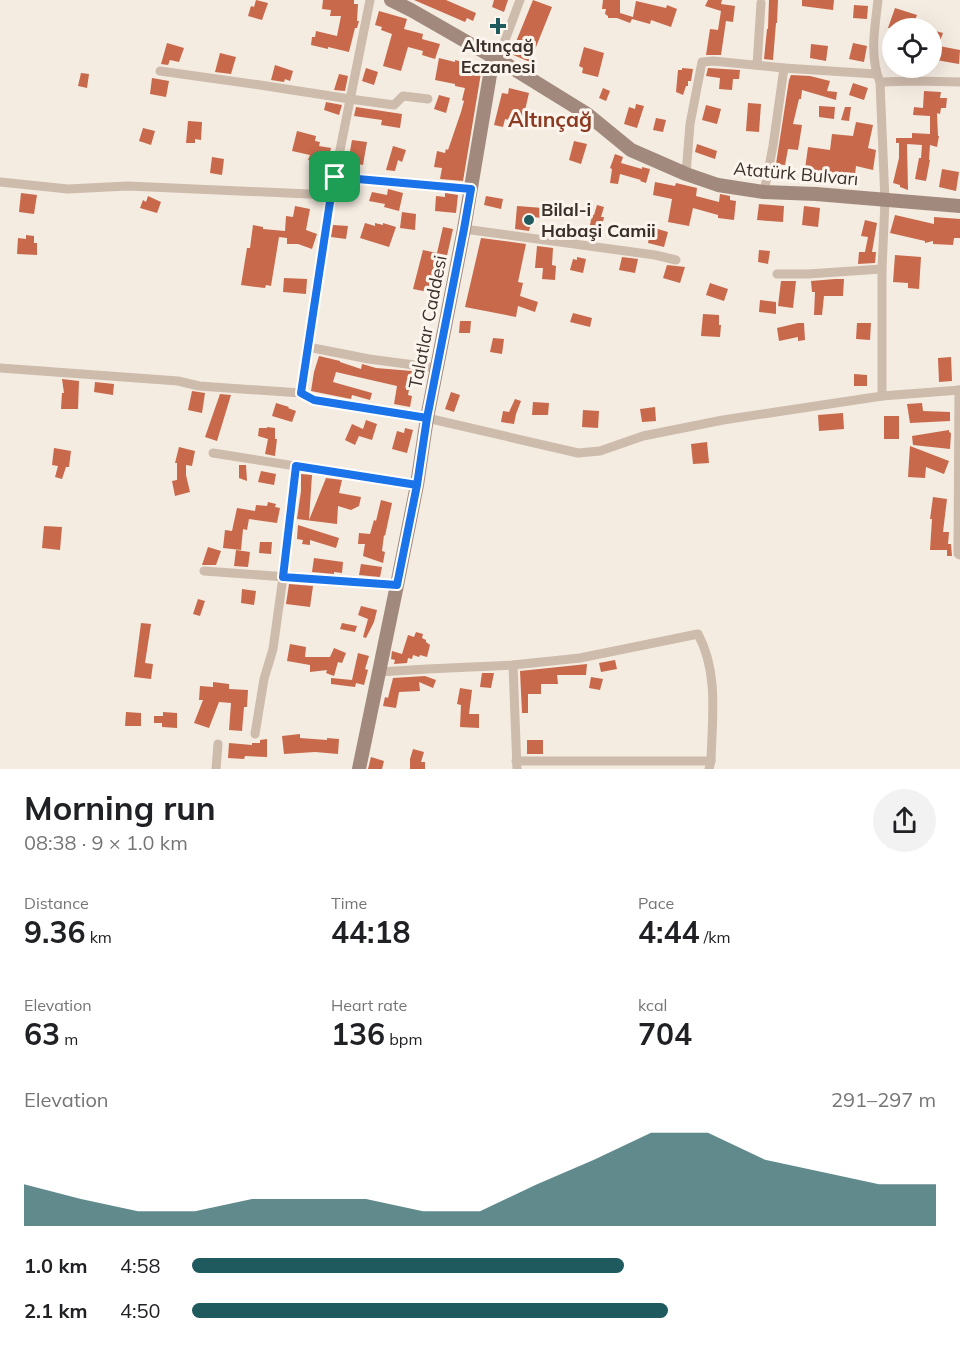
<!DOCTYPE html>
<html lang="en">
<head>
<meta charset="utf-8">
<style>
  :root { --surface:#fff; --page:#f2f2f2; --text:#202124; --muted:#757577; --accent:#1f5a5e }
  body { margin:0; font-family:Mulish,sans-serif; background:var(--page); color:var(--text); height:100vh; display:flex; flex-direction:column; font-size:22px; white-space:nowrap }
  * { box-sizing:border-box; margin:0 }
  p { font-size:20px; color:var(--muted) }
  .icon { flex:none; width:33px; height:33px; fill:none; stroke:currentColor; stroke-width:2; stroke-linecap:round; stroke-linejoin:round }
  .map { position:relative; height:769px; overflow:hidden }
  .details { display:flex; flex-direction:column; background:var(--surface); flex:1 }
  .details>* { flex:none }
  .buttons { position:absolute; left:882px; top:18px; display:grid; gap:12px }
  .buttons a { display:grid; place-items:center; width:60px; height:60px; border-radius:50%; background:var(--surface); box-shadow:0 6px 24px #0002; font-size:30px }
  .pin { position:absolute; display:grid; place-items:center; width:51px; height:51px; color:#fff; margin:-26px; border-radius:12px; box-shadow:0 3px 9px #0006 }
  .round { display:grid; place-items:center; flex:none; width:63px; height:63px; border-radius:32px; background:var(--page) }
  .overview { display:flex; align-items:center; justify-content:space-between; height:102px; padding:0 24px }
  h1 { font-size:33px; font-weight:700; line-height:45px }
  .metrics { display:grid; grid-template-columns:repeat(3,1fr); gap:9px; height:102px; padding:6px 24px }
  .metrics div { display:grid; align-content:center }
  .metrics b { font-size:30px; font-weight:700 }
  .metrics small { font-size:16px; font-weight:400 }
  .metrics p { font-size:16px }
  .chart { height:168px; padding:12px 24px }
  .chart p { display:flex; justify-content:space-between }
  .chart svg { width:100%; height:108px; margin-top:6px; fill:var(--accent); opacity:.7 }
  ul { padding:0 24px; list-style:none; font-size:20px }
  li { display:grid; grid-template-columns:96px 72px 1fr; align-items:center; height:45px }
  li i { height:15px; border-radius:8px; background:var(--accent) }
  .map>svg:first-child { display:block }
</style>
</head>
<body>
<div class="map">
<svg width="960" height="769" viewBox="0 0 960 769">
  <rect width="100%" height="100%" fill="#f4ebe1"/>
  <!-- building -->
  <g fill="#c8694b">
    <path d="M256,0L268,3L262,20L248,16L251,6L254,7Z"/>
    <path d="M323,0H354V4H358L357,21H359L357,28H355L349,52L328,47V49L311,45L312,37H315L316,31L337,36L341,16H330L331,10L322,9Z"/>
    <path d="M414,0H446L476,13L473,21L467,18L465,22Z"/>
    <path d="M494,0H508L504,12L492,7Z"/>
    <path d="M533,0L552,7L530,62L511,54Z"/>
    <path d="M603,0H620V13L633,17L636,1L666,8L667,5L677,9L671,27L651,20L650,24L632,19L630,23L617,18H608V16L605,14L606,9H602Z"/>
    <path d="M708,0H722L721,4L735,6L733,22L726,21L721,55H706L710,29L718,30L721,11L705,6Z"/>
    <path d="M769,0H778L777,23H776L773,60L764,59L767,29H768Z"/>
    <path d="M802,0H834L833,10L802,6Z"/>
    <path d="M854,5L868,6L867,19L853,18Z"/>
    <path d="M895,8L917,15L912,28H888Z"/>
    <path d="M379,11L407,19L404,29L423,34L422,39L440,44L435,59L422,55L423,51L408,47L401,71L383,66L392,34L381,30L382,27L375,25Z"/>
    <path d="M932,30L943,33L937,49L932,48Z"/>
    <path d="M167,43L184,48L179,62L170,60L168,65L161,64Z"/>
    <path d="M853,43L867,46L864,62L849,59Z"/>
    <path d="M811,44L828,46L826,61L810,58Z"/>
    <path d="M939,46L960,50L959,64L936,60Z"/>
    <path d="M584,47L604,53L598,77L582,73L583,68L579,66Z"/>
    <path d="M220,53L236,57L231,74L215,72Z"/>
    <path d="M439,58L455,62V60L482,67L463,181L440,179L442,168L434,167L437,151L445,153L446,149L448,150L461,112L464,101L462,100L465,88L455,86V84L435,80Z"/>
    <path d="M275,65L293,71L290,81L285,79L284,82L271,80Z"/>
    <path d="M366,68L378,72L374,85L362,81Z"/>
    <path d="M682,68L693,69L691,81H688V86H686L683,95L676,92L678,70H682Z"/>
    <path d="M708,68L740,70L739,79H733L732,90L719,89L720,78L706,76Z"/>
    <path d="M81,73L89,74L87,88L78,86Z"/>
    <path d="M339,74L348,76L345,91L334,90Z"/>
    <path d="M791,75L810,76L830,81L827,91L837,92L836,100L802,90L801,99H799L793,124L802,125L798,150L788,149L785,165L776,164L789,80Z"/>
    <path d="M152,78L169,81L166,97L150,94Z"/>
    <path d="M853,83L868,88L864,100L849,95Z"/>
    <path d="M509,88L529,93L522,123L505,119L503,127L494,125L502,93L508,94Z"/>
    <path d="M603,88L610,91L606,101L599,98Z"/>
    <path d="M924,91L941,92L940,98H947L946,108H941L940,114L937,113L938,136H939L937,147L930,145L929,160H930L926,181L915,179L919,158H921L922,145L907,144L908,190L900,187V185L893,183L899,158V143H896V138H912V133L930,134V116L913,115L914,107L923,108Z"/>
    <path d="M439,95L450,98L446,113L434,109Z"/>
    <path d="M326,102L342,105L339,115L324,110Z"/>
    <path d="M748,103L761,104L759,132L746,131Z"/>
    <path d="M636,104L644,106L637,128L624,124L629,107L635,109Z"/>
    <path d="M706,105L721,109L717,124L702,120Z"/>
    <path d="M819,106L835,107L834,119L819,117Z"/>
    <path d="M356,107L402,114L400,128L381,125L382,120L354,116Z"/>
    <path d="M845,107H851L849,121L841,120Z"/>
    <path d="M656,118L666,120L663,132L653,130Z"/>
    <path d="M188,121L202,122L201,140L195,139V143H186Z"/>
    <path d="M856,122L873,125L868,148L876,150L873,170L856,166L855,175L805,169L808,147L830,150L832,134L853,136Z"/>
    <path d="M143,128L155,131L151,145L139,141Z"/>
    <path d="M297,131L316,136L315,141L320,142L319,146L331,148L327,165L308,160L310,155L292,151Z"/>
    <path d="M352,140L367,142L363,165L348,162Z"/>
    <path d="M574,141L587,144L581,164L569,160Z"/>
    <path d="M697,144L717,151L715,159L695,152Z"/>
    <path d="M393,146L406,150L402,162L398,160L395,171L386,170Z"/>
    <path d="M615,154L623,157L621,163L642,169V167L650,169L646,183L640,181L641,180L620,174L618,184L610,183L612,169L610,168Z"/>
    <path d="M212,157L224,159L222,175L210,173Z"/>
    <path d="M942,169L959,172L956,191L939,187Z"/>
    <path d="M655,182L675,186L676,183L697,188L696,196L719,202L720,194L730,196V200L736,201L734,220L718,218V215L693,208L689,226L668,222L672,199L653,195Z"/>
    <path d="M388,189L403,193L399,211L384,207L385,204L369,201L372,192L387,195Z"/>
    <path d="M21,193L37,195L34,214L19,212Z"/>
    <path d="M445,193L458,195L456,213L435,211L436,196L445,197Z"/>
    <path d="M148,196L161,202L157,213L140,208L143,200L146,202Z"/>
    <path d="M486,196L503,199L501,209L484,205Z"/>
    <path d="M759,204L784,206L783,222L757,220Z"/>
    <path d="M597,205L604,207L601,217H604L602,227L590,225L592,215H594Z"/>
    <path d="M295,206L310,209L306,230L317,234L312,249L298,244H287V238L279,237L271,286L266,285L265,288L241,285L247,248H250L253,225L263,227V229L285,231L286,216L293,217Z"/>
    <path d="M517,206L543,208L542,218L533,217L529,231L515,229Z"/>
    <path d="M804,206L820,208L818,227L802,225Z"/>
    <path d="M402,212L416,214L415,230L400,228Z"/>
    <path d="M895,215L934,224V217L960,219V238H954L953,245L933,244V241L925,243V241L890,233Z"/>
    <path d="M865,220L877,223L872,252H876L875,263L858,264L859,252H865L868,237L861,236Z"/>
    <path d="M365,223L375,226V223L383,225V223L396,227L389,247L360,238Z"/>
    <path d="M333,225L348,226L346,239L331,237Z"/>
    <path d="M443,227L453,229L444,269L438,268L433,293L413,289L423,250L437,253Z"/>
    <path d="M651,227L668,232L664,247L648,243Z"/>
    <path d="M26,235L34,236V243H37V255L17,254L18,238L26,239Z"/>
    <path d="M481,238L526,244L518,282L523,283L520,296L538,302L535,312L518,306L516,317L465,307Z"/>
    <path d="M537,246L553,248L552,265L556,266L555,280L542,279L543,268H535Z"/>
    <path d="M759,250L770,251L768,264L758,262Z"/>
    <path d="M895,255L921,257L919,289L908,288V283L893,282Z"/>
    <path d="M577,257L586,259L583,273L570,270L573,259L577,260Z"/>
    <path d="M622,257L638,259L635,273L619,270Z"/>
    <path d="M667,265L685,267L680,283L663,278Z"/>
    <path d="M284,278L307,279L306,294L283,292Z"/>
    <path d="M835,279H844L843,296H824L822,315H814L815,292H812L811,281Z"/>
    <path d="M781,281H796L793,308L778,306Z"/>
    <path d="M710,283L728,289L724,301L706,295Z"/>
    <path d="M760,300L776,302V314L759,312Z"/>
    <path d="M573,313L592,318L590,327L570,322Z"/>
    <path d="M703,314L719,315V325H721L720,337L701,336Z"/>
    <path d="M460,321H471L470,333H459Z"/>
    <path d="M798,323H804L805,340L798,341V337L779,341L777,328Z"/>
    <path d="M857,323H871L870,340L856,339Z"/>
    <path d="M493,338L504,339L502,354L490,352Z"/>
    <path d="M319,356L340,361V362L361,369L362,364L376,368L412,371L406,390H409L408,395L412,396L410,407L394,404L397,386L336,372L333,382L372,393L370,400L352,395L351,399L311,391L314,372Z"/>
    <path d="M951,357L952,381L939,382L938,358Z"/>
    <path d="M854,374L867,375V386H854Z"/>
    <path d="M62,379L79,381L78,409H61L62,393H64Z"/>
    <path d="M95,382L114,384L113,395L94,392Z"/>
    <path d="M192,391L205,393L202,413L188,410Z"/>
    <path d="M451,392L460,395L454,412L445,409Z"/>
    <path d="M220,394L231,395L217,441L205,437Z"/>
    <path d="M515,399L521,401L516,414L514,424L501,422L503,411L509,412Z"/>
    <path d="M533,402L549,403L548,415H532Z"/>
    <path d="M276,403L289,407L288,408L296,411L292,422L272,416Z"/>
    <path d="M922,403L923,411L950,412V421L910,423L907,404Z"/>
    <path d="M655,407L656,421L642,422L640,409Z"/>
    <path d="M583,410L599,411L598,428L582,427Z"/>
    <path d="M843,413L844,429L819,431L818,415Z"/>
    <rect x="884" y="416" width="15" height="23"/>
    <path d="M366,420L377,424L372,440L359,436L355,445L345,440L352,424L363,429Z"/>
    <path d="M267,427L275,428V439H277L275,456L265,454L268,439L258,436L259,428H267Z"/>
    <path d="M405,428L413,430L407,453L392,449L397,431L404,433Z"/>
    <path d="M949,430V432L951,433L950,449L913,445L912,436Z"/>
    <path d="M707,442L709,463L693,464L691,444Z"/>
    <path d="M910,446L949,461L944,474L926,467L925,478L908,477Z"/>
    <path d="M179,447L195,451L192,466L186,465V475L190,492L175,496L172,481L177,480V463H175Z"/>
    <path d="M54,448L71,451L69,467H66L62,479L55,477L58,466L52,465Z"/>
    <path d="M239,465H246L247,481L239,478Z"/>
    <path d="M261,471L276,474L274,485L258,482Z"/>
    <path d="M301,474L312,475L309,520L326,478L342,480L339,493L361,497L359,506L351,510L338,506L337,524L297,519L301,491Z"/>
    <path d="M933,497L947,499L943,532H949L948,544H951L952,556H947V550H930L932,519H930Z"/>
    <path d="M381,500L392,503L385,536L384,535L382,551L385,552L383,563L363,556L365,544H358L359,533L370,534L374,520L376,521Z"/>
    <path d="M268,502L276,504L275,507L280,508L277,523L249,519L247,530L243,529L241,550L223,548L225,530L232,531L237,508L255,511L256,505L267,506Z"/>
    <path d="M298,525L339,538L336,548L310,540V545L302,544L303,540L297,539Z"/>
    <path d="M44,526L62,527L60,550L42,548Z"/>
    <path d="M260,542H272L271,554L259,553Z"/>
    <path d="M208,547L221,551L216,565H202Z"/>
    <path d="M236,550L250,552L248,567L234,566Z"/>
    <path d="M314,558L343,562L342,573L334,572V574L312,572Z"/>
    <path d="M361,564L382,567L380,577L359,575Z"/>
    <path d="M289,584L313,586L310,607L286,604Z"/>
    <path d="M242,589L256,591L254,605L241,603Z"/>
    <path d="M198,599L205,601L200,616L193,614Z"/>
    <path d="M361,606L377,610L374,622L366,638L363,637L368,619L358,615Z"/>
    <path d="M141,623L151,624L145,663L153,664L151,679L134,677Z"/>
    <path d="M342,623L357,626L355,632L340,629Z"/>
    <path d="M416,632L423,634L422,638L426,640V642L430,645L427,657L420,655L419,657L413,655L412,659L408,658L407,663L394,664L395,660L391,659L392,651L402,654L408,635L414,637Z"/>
    <path d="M290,644L306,647L305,657H330L334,648L346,653L342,663L338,662L334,676L326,673L327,670L310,672V665L287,661Z"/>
    <path d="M358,653L369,656L365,669L368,670L364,685L356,683L355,687L331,684V678L352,680Z"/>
    <path d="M615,660L617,669L601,672L599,663Z"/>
    <path d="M587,664L586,675H557L558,684H541V694H528V713H522L520,671Z"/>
    <path d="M482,673H494L491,688L480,687Z"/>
    <path d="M425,676L436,680L433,688L419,682L420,691L399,692L396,708L383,706L385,697L388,698L393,678Z"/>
    <path d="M591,677L603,679L600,690L589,688Z"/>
    <path d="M213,682L229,684V689L248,690L247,707H244L242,731L229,730L231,703L219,702L209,728L194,723L203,700H199L200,686L213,687Z"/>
    <path d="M460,688L472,690L469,714H479V728L460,727L461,705L457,704Z"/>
    <path d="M126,712L141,713V726H125Z"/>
    <path d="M163,712L177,713V728L162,727V723H154V716H163Z"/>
    <path d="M300,734V738L327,740V738L339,739L338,754L315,752L284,754L282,736Z"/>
    <path d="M267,739V757L245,756L244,759L228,758L229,743L252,745V743H260V740Z"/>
    <path d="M527,740H543V754H562H527Z"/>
    <path d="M413,749L424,752L421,762H425V769H410V759Z"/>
    <path d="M371,757L384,761L382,769H368Z"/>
  </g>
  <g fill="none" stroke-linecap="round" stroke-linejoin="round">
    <!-- street -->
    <g stroke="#cdbbac" stroke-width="9">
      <path d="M878,0C875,27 869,56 880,82L885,201L882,269V396"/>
      <path d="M498,59L520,0"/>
      <path d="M757,65L761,3"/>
      <path d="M160,71L260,85L350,99L394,105L403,96L428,99"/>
      <path d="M880,82L914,81L960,82"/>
      <path d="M686,174L690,124L702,62L713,61L784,68L876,74"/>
      <path d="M335,176L471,189"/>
      <path d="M0,182L68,189L128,186L331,195"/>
      <path d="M764,192L773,146L784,68"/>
      <path d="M464,229L655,255L676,260"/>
      <path d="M777,274H808L882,269"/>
      <path d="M308,347L369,359L437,368"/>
      <path d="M0,368L178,381L199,386L301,393L314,400L427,418L578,453L600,451L643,436L723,420L882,396L960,390"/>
      <path d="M959,390L958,554L960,555"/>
      <path d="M301,393L331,195L370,0"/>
      <path d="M213,453L417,485"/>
      <path d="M204,571L397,585"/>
      <path d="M513,665L517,769"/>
      <path d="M379,672L427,669L513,665L580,658L698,634C719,673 712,719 711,761L709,769"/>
      <path d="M255,734L264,679L273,649L283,577L295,466"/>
      <path d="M516,761H711"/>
      <path d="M216,769L218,744"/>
    </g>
    <!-- secondary -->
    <g stroke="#a18a7d" stroke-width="14">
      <path d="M391,0L411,10L493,57L498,59L587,114L631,150L686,174L718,185L764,192L816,194L960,206"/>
      <path d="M359,769L397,585L417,485L427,418L464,229L493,57"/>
    </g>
  </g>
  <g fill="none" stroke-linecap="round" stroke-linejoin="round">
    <defs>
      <path id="route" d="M335,177L331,195L301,393L314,400L427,418L417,485L397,585L283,577L296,466L417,485L427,418L464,229L471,189L335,177"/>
    </defs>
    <!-- route casing -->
    <use href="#route" stroke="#fff" stroke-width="12"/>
    <!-- route -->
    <use href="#route" stroke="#1a73e8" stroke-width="8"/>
  </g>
  <!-- markers -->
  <g fill="#1f5a5e" stroke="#fbf5ee" stroke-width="2">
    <path d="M495 17h6v6h6v6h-6v6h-6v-6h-6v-6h6z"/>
    <circle cx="529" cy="220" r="6"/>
  </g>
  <g text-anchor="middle" stroke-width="6" stroke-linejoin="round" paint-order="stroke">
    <!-- poi labels -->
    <g font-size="18" font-weight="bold" fill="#3b302b" stroke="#fbf5ee">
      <text x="498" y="52">Altınçağ<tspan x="498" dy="21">Eczanesi</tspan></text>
      <text x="541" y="216" text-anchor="start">Bilal-i<tspan x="541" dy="21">Habaşi Camii</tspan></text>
    </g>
    <!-- street labels -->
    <g font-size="18" fill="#3b302b" stroke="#fbf5ee">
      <text transform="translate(796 174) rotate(5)" y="6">Atatürk Bulvarı</text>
      <text transform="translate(428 322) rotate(-79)" y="6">Talatlar Caddesi</text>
    </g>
    <!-- quarter labels -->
    <g font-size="21" font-weight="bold" fill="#8c3b22" stroke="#fbf5ee">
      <text x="550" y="127">Altınçağ</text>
    </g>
  </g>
</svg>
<div class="buttons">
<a><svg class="icon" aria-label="locate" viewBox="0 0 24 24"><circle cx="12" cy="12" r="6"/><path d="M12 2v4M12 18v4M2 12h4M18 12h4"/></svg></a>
</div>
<div class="pin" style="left:335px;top:177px;background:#1e9e55"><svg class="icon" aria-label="arrive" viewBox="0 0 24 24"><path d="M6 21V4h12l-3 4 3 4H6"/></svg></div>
</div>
<section class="details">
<div class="overview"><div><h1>Morning run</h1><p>08:38 · 9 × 1.0 km</p></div><a class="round"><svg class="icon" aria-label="share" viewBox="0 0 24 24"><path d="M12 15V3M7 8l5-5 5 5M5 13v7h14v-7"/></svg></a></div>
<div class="metrics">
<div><p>Distance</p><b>9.36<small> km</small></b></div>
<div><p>Time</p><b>44:18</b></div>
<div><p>Pace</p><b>4:44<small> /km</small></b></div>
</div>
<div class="metrics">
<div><p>Elevation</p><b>63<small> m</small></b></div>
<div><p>Heart rate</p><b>136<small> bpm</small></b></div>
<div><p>kcal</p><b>704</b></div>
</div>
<div class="chart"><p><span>Elevation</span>291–297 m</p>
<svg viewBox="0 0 160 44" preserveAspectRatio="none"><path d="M0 44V27L10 33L20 38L30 38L40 33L50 33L60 33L70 38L80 38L90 27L100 17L110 6L120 6L130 17L140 22L150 27L160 27V44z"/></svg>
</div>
<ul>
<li><b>1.0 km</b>4:58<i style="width:58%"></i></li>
<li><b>2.1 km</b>4:50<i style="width:64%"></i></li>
</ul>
</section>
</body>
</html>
